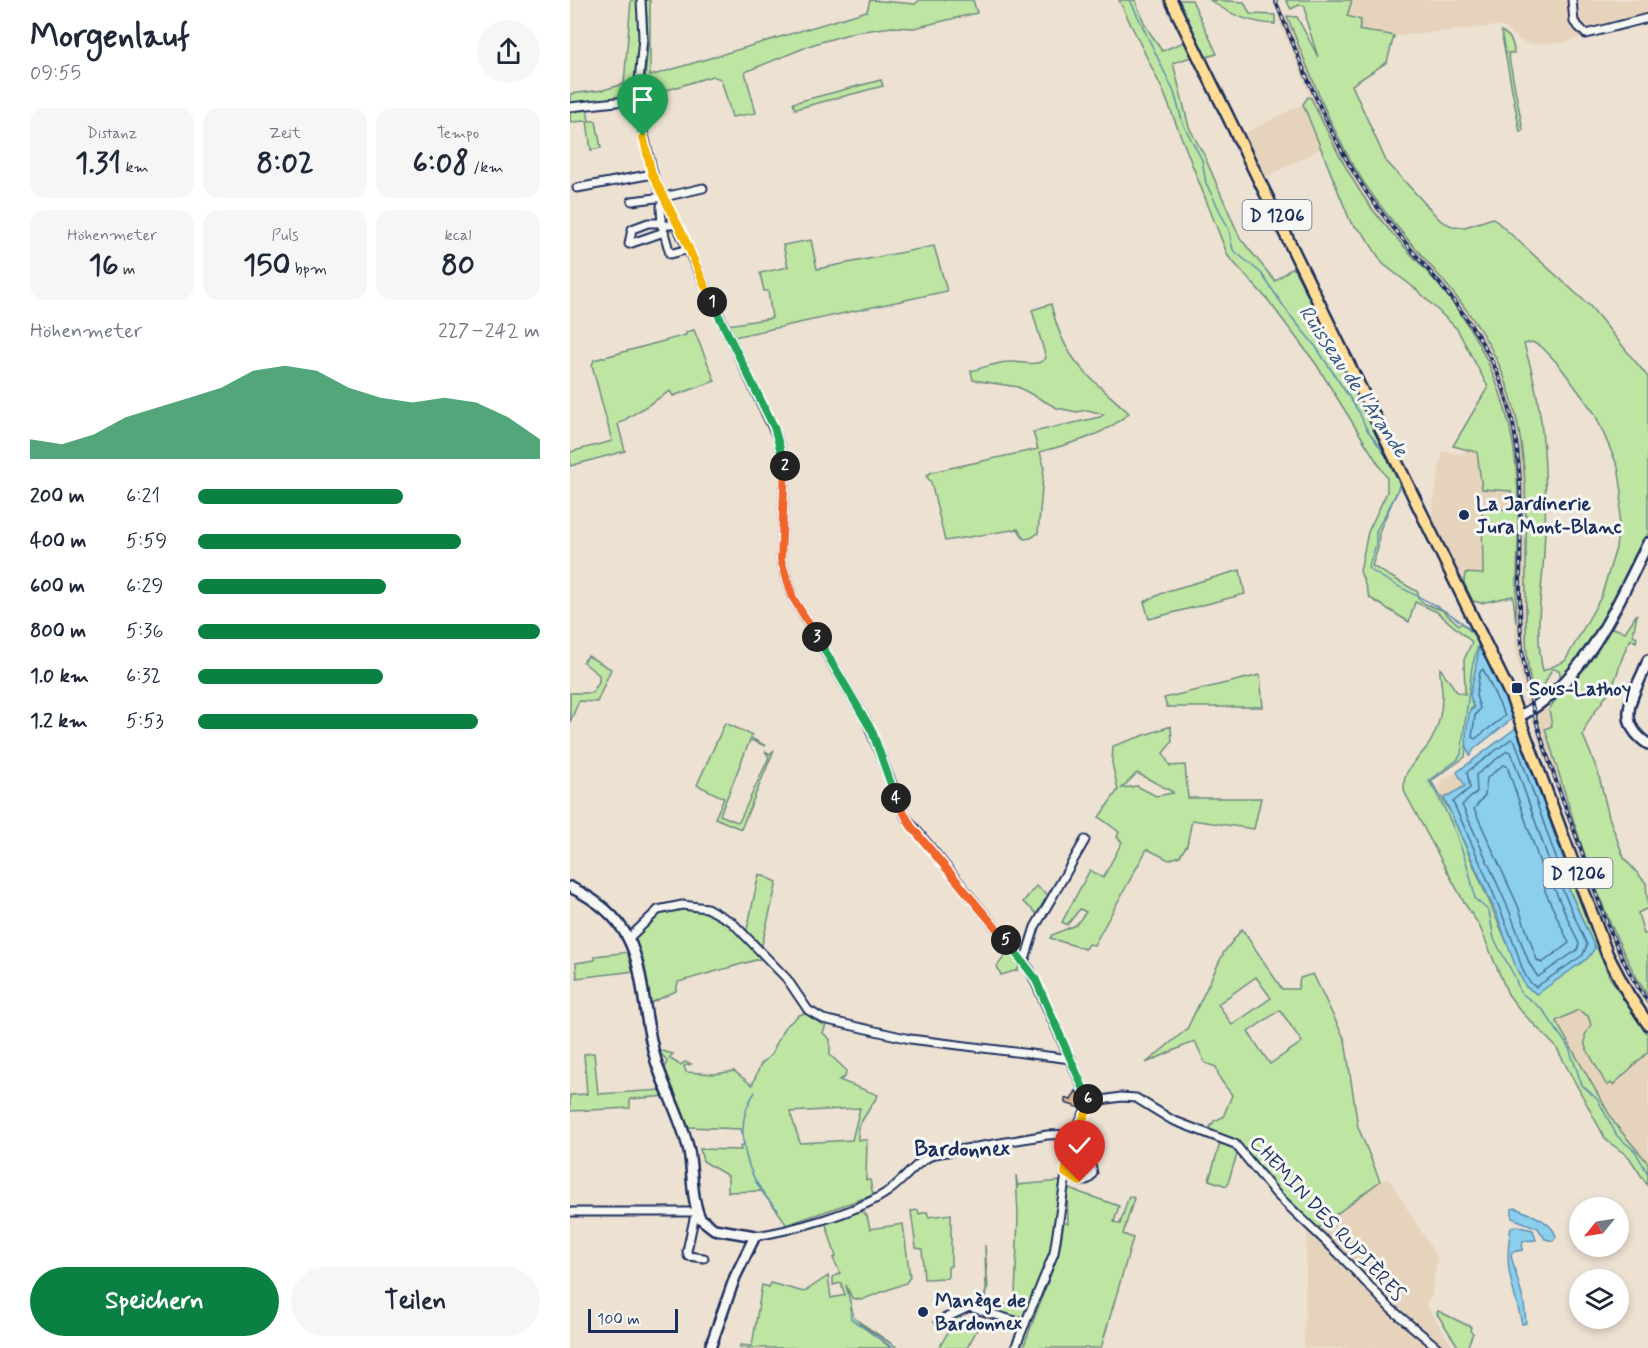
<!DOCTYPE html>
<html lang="de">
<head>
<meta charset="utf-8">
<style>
  :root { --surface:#fff; --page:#f6f6f7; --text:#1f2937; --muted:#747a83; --accent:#0b8043 }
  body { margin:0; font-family:Mynerve,sans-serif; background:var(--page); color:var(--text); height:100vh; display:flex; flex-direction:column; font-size:22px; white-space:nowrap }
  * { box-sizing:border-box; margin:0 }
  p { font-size:20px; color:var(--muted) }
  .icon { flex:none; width:33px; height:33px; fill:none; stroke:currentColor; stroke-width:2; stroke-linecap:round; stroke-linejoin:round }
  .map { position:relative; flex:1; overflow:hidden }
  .details { display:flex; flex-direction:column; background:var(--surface); width:570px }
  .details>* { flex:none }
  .needle { width:39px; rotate:240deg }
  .fabs { position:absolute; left:999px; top:1197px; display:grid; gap:12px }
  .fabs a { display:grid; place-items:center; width:60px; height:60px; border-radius:50%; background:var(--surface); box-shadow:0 3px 9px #0003; font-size:30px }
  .scale { position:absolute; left:18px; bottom:15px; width:90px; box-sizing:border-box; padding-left:6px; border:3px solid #1b2f5e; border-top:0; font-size:16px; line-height:21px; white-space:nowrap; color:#1b2f5e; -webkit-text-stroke:4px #f6f6f2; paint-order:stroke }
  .pin { position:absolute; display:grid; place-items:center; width:51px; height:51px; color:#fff; margin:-62px -26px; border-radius:50% 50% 50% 0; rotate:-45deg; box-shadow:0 0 6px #0007 }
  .pin .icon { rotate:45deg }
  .km { position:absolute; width:30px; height:30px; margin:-15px; border-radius:50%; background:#222; color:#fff; font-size:16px; line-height:30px; text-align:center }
  .round { display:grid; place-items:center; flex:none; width:63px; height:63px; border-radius:32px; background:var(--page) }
  .summary { display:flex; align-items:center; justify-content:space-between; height:102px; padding:0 30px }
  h1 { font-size:33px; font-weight:800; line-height:45px }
  .metrics { display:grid; grid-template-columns:repeat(3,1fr); gap:9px; height:102px; padding:6px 30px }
  .metrics div { display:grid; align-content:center; border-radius:15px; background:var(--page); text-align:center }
  .metrics b { font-size:30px; font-weight:800 }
  .metrics small { font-size:16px; font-weight:400 }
  .metrics p { font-size:16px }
  .chart { height:168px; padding:12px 30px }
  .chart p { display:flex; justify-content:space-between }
  .chart svg { width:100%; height:108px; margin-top:6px; fill:var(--accent); opacity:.7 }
  .cta { display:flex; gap:12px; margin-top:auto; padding:12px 30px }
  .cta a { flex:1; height:69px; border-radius:36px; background:var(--accent); color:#fff; font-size:24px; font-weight:800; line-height:69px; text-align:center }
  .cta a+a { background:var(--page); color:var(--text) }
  ul { padding:0 30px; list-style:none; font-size:20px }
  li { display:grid; grid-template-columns:96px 72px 1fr; align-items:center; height:45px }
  li i { height:15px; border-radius:8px; background:var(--accent) }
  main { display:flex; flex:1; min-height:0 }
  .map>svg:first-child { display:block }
</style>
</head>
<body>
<main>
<section class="details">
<div class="summary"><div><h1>Morgenlauf</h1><p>09:55</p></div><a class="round"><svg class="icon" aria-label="share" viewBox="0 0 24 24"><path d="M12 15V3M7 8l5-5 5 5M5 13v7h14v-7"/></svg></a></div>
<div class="metrics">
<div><p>Distanz</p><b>1.31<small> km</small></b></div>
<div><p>Zeit</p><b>8:02</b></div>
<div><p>Tempo</p><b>6:08<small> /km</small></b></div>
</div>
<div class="metrics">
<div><p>Höhenmeter</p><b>16<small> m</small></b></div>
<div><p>Puls</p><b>150<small> bpm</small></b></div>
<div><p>kcal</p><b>80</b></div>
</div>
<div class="chart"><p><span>Höhenmeter</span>227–242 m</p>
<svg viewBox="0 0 160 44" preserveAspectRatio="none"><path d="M0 44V36L10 38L20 34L30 27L40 23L50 19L60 15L70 8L80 6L90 8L100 15L110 19L120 21L130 19L140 21L150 27L160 36V44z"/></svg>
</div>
<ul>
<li><b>200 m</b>6:21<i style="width:60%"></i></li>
<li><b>400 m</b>5:59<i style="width:77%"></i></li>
<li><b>600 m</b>6:29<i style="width:55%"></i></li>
<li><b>800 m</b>5:36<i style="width:100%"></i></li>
<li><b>1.0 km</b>6:32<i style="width:54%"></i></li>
<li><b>1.2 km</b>5:53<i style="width:82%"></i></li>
</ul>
<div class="cta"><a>Speichern</a><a>Teilen</a></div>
</section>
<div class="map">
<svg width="1078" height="1348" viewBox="0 0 1078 1348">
  <rect width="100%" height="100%" fill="#ede1d2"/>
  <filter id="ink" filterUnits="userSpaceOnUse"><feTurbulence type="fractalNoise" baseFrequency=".0167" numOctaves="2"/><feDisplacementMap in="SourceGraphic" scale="12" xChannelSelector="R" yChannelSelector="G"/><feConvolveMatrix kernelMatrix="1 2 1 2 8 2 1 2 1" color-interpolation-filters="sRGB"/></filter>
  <g filter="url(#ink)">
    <!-- built -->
    <g fill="#e6d3bc">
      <path d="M782,0H1078V15L992,43L960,44L951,41L933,27L927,26L824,36L808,30L798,33L789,30L777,17Z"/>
      <path d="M707,16H717L761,120L805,199L893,304L922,350L934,377L945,407L955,463L956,627L959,667L966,702L957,709L945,646L947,481L940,427L912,351L895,322L873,290L797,202L770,156L741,98Z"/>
      <path d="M733,104L750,149L694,178L673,134Z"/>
      <path d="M897,449L907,452L941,491L942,510L912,509L913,574L895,573L894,583L861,519L872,452L891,454Z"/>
      <path d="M976,705L982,726L975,730L1018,859L1051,947L1078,996V1009L1040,941L960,716Z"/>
      <path d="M887,772L895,786L874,798L868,788L873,785L871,781Z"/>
      <path d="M1008,1010L1014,1012L1020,1019V1028L1044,1085L1078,1052V1163L1045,1124L986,1021Z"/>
      <path d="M819,1179L867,1257L862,1295L855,1304L884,1348H734L737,1231L747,1229L810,1181Z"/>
    </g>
    <!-- green -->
    <g fill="#bee5a1" stroke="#6c8a80" stroke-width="1.5" fill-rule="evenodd">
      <path d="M61,0H67L71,33L66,86L51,97L0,103V94L33,90L54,84Z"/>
      <path d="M76,0H80V76L297,11L300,0L345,4L350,0H403L407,13L344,28L322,27L286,32L244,44L175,72L186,113L162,117L151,79L142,76L91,92L74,87L78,47Z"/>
      <path d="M549,0H565L575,25L592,51L614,42L621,57L603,63L619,127L634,155L670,238L705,281L723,267L831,482L809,532L808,548L802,566L848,592V598L855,604L872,610L889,625L892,623L910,641L901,703L904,706L900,710L895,757L861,781L881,813L956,987L1025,948L996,882L1001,880L1039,976L1078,1035V1052L1043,1085L1041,1083L1037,1086L1015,1046V1035L1021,1025L1018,1016L1008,1010L986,1021L1045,1124L1078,1163V1186L1059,1157L1036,1140L986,1047L950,1010L938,994L909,925L895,904L835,793C828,768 855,757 863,737C869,725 872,709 872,696C873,687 869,678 870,668L887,692L895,694L894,660L902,642L867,612L845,602L839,622L800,598L790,571L798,532L817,492V478L746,364L698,300L658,256L594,93Z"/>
      <path d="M609,0H622L647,54L636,57Z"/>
      <path d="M640,0L674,2L680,14L705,15V24C680,23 660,15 640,0Z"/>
      <path d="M716,0H782L777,16L791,20L789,30C800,33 811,32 824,36L817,62L782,85L816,161L871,221L882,226L895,227L923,218L1020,306L1078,377V533L1028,631L991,678L989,670L982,669L974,685V696L966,702C955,672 956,635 956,603C955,527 962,452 935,379C908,307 850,260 806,200C766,146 742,78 717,16L727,17L748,57L737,23L735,6L729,5L721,9ZM962,342L972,347L989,365L1025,414L1048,467L1052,492L1046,548L1031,597L995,661L973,671C964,632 972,592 974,552C978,481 976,413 954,344Z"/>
      <path d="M931,31C939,35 944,43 944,53H938L953,130L950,132Z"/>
      <path d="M311,80L313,86L225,109L223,103Z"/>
      <path d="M738,97L741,98C758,133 775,170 797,202C819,233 848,260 872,289C900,324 923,366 935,409C956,478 946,553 946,623L943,596L911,603L903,601L894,583L895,573L913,574L912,509H942L941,491L912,489L907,452L883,446L918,387L887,329L847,290L813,264L794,234L781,223L733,104Z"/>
      <path d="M17,108L19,121H26L31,148L21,150L17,121L0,122V110Z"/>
      <path d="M241,240L247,269L364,246L377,291L164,337L157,325L202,318L198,291H194L190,273L218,267L213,245Z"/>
      <path d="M481,304C494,362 518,375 559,413C534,436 502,443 470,452L474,466L468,533L461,538L454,539L448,529L375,541L361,482L356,476L362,472L468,449L463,432L530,417L534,414L517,410L507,412L487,408L448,387L403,380L401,371C413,368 427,362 439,362C451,361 467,368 476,358L462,310Z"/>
      <path d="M124,330L145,381L103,396L100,391L48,424L55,451L0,466V452L42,441L22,365L24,360L116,335V332Z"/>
      <path d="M670,570L675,594L579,619L574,602L597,591Z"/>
      <path d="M1067,614L1063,635L1067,637L1066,642L1061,639C1052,652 1050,668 1044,682C1036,701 1018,715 1013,735L1028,772L1039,817L1054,858L1076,883L1078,908L1068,913L1074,934H1078V996C1030,922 1002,813 975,729L982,726L979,710L983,703L1019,660L1039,627L1055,632Z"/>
      <path d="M18,656L41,669L27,702L9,701L0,722V693H22L29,682V675L13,662Z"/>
      <path d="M690,675L693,707H597L594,698Z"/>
      <path d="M155,723L182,735L181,738L196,746L180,740L150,815L167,822L170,820L199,757L195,751L200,754L204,750L171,829L145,818L154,798L127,785Z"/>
      <path d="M601,726L602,742L593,753L600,766L615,765L618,798H691L684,829L622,820L617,845L610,856L599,860L577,849L524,945L518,944L515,949L480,938L482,935L506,925L516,912L510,909L497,925L492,922L520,870L533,878L552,842L547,837L549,832L529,817L548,790L542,763L543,746ZM567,773L603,792V793L586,796L567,786L552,788Z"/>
      <path d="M189,874L207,882L191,949L176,934Z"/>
      <path d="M466,886L481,897L470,916L453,902Z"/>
      <path d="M100,908L137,909L158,922L193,958L108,982L106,991L81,1003L66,938L84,915Z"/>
      <path d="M672,929L712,989H728L730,978L743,974L775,1040L788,1127L810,1181L747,1229L718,1203L672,1146L638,1130L644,1121L653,1117L662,1095L650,1079L646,1067L635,1063L625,1041L576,1063L617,1029L654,952ZM686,977L701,998L662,1025L648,1004ZM710,1010L732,1042L700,1064L678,1032Z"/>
      <path d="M440,950L450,961L448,970L431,975L427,966Z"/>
      <path d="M60,952L65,971L7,978L6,963L25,960V956Z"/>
      <path d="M237,1013L257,1022L253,1033L260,1039V1055L276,1070L275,1077L269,1080L308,1095L288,1127V1140H297L296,1180H300L303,1195L216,1225C211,1212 199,1203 192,1191L158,1192V1176L133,1161L130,1149L171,1150L170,1146L174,1145L171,1129L117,1127L95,1069L97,1061L88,1050L103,1054L99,1058L110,1065L115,1062L121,1064L114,1066L116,1072L145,1074L164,1071L182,1085L191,1064L201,1055L214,1028L229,1015ZM290,1108L282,1140L230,1143L220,1112Z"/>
      <path d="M24,1053L28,1094L93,1090L97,1096L60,1099V1108L0,1111V1095L17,1094L14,1054Z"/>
      <path d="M651,1140L668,1151L657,1186L639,1180Z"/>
      <path d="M446,1175L448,1189V1185L490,1181L482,1245L455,1317L451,1319L410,1306L416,1291L415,1245L418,1289L414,1302C426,1309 438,1308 445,1296L448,1215Z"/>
      <path d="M497,1188L549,1206L544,1222L550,1224L559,1196L564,1198L553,1234L563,1238L531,1348H453L489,1252L494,1222L498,1224Z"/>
      <path d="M290,1210L297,1216L300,1229L333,1224L340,1277L336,1283L291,1300L282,1298L276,1285L284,1318L328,1348L288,1323L321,1348H170V1345L182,1346L192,1285L199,1287L200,1283L234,1292L258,1276L261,1298L275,1295L271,1283L263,1285V1277L270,1273L263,1258L266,1257L255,1221Z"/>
      <path d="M348,1210L349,1214L357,1212L359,1217L381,1214V1266L378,1267V1278L354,1279L352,1249L346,1248L341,1211Z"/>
      <path d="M868,1311L901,1327L900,1331L903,1333L897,1348H889L867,1314Z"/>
      <path d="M387,1316L409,1326L397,1348H369Z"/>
    </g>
    <!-- water -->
    <g fill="#8bcfec" stroke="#5e8fb3" stroke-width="1.5">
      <path d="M910,645L939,708L942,719L904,749L900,756C893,742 897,725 900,710L904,709L900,695Z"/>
      <path d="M946,728L1001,880L996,883L1025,948L1018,958L967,994L956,987L946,968L927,915L874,798L895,786L887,772Z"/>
      <path d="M945,1208C959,1214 983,1221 986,1237L983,1241L975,1239L968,1228L942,1218V1209Z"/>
      <path d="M945,1226L963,1230L966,1240L953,1241L952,1250L942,1252L941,1256L954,1303L956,1323L952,1324C943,1284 933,1270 941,1228Z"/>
    </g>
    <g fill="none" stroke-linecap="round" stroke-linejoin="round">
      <!-- shore -->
      <g stroke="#486f97" stroke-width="1.5">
        <path d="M913,669L935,716L905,739L902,737L905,716L910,708L906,696L910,672Z"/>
        <path d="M941,739L945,741L992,875L991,886L1017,945L1013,955L966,987C955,982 950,962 947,952C928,901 905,851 883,802L900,788L897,772Z"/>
        <path d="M937,751L941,752L984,875V888L1009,944L1007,950L968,977L959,963L939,910L892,805L907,792L906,775Z"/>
        <path d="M933,765L937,766L974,875L975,891L999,943L972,963L967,960L948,906L904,809L915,795L917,778Z"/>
      </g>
      <!-- stream -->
      <g stroke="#5e8fb3" stroke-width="1.5">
        <path d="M560,0L604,92L613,124L632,160L636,183L659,230L663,250L691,273L719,314L746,347L789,412L796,428L824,467"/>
        <path d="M830,479L828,491L806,531V545L798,568C827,591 891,609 909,642L902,667L891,754L887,760L859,781C880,814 899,861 905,899L919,911L924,939L945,977L950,992L973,1010L999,1048L1012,1085L1028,1100L1047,1136L1065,1151L1078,1174"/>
        <path d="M185,1092C160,1128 177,1181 208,1210"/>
        <path d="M280,1308L281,1319L323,1348"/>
      </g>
    </g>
    <!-- building -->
    <path fill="#d7b189" stroke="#1b2f5e" stroke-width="1.5" d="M506,1091L512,1100L510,1108L495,1103V1098L501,1100Z"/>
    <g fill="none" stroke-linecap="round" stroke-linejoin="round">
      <defs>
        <g id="street">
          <path d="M71,0L73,37L67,105L84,178L207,437L215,466L211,560L223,598L297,722L335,816L460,970L519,1102"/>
          <path d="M1002,0L1004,22L1016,34L1078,18"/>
          <path d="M0,107L56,101L67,105"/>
          <path d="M7,188L83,174"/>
          <path d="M94,197L91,206L92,226L107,224"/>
          <path d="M62,201L94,197L133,188"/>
          <path d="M91,223H78L62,229L59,244L94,232"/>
          <path d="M93,229L100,254L119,249"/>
          <path d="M59,938L88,910L112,905L137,908L162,922L217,979L238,1010L253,1019L340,1039L501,1059"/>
          <path d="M454,962L465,927L515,840"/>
          <path d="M519,1102L551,1097L566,1098L602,1120L665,1144L707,1195L769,1254L821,1309L868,1348"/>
          <path d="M495,1173L510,1182L519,1179L523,1173L520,1161L503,1134"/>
          <path d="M0,1212H127"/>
          <path d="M129,1215L124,1219L117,1251L118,1256L134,1258"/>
          <path d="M185,1236C220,1231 284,1213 314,1194C333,1183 344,1162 365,1154L477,1135L503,1134"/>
          <path d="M369,1321L399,1307L455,1324"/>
          <path d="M445,1348L484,1253L501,1141L519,1102"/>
        </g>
        <g id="secondary">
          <path d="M1078,660C1067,692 1041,719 1078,744"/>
          <path d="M950,716C1016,681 1046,606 1078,543"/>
          <path d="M0,887C85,927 64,985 86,1061C95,1091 112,1119 119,1151C123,1172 121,1198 130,1218L144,1229L185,1236L165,1277L140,1348"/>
        </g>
        <path id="primary" d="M601,0L941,696L1037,954L1058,994L1078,1024"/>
      </defs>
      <!-- street casing -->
      <use href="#street" stroke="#1b2f5e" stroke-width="11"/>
      <!-- secondary casing -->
      <use href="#secondary" stroke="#1b2f5e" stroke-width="14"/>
      <!-- primary casing -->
      <use href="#primary" stroke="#1b2f5e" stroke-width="15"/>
      <!-- street -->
      <use href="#street" stroke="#f6f6f2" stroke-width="7"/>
      <!-- secondary -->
      <use href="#secondary" stroke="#f6f6f2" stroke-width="9"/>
      <!-- primary -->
      <use href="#primary" stroke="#ffdd96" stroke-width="10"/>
      <defs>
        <path id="rail" d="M705,0C732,65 758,135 797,193C843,260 907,311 934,390C961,470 946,553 951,636C955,707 984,774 1008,841C1027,896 1044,954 1078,1002"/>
      </defs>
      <!-- rail casing -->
      <use href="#rail" stroke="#1b2f5e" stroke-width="4"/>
      <!-- rail -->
      <use href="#rail" stroke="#f6f6f2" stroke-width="1.5" stroke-dasharray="4.5" stroke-linecap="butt"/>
    </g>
  </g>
  <g fill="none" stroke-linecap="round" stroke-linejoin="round" filter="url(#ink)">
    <defs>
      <path id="split-1" d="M73,136L82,174L113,235L142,302"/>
      <path id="split-2" d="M142,302L204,427L215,466"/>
      <path id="split-3" d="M215,466L211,560L223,598L247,637"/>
      <path id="split-4" d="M247,637L302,731L326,798"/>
      <path id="split-5" d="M326,798L341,826L436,940"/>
      <path id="split-6" d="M436,940L465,978L518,1099"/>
      <path id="split-7" d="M510,1182L495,1173L501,1141L518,1110V1099"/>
    </defs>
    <!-- split-1 casing -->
    <use href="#split-1" stroke="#fff" stroke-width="12"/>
    <!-- split-2 casing -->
    <use href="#split-2" stroke="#fff" stroke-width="12"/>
    <!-- split-3 casing -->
    <use href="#split-3" stroke="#fff" stroke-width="12"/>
    <!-- split-4 casing -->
    <use href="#split-4" stroke="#fff" stroke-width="12"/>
    <!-- split-5 casing -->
    <use href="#split-5" stroke="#fff" stroke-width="12"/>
    <!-- split-6 casing -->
    <use href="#split-6" stroke="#fff" stroke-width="12"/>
    <!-- split-7 casing -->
    <use href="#split-7" stroke="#fff" stroke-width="12"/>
    <!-- split-1 -->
    <use href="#split-1" stroke="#f5b400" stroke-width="8"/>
    <!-- split-2 -->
    <use href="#split-2" stroke="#22a559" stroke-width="8"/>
    <!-- split-3 -->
    <use href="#split-3" stroke="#f0652b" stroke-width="8"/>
    <!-- split-4 -->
    <use href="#split-4" stroke="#22a559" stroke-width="8"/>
    <!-- split-5 -->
    <use href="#split-5" stroke="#f0652b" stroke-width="8"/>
    <!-- split-6 -->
    <use href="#split-6" stroke="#22a559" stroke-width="8"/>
    <!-- split-7 -->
    <use href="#split-7" stroke="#f5b400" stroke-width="8"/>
  </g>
  <!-- markers -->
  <g fill="#1b2f5e" stroke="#f6f6f2" stroke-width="2">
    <circle cx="894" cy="515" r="6"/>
    <rect x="941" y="682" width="12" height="12" rx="3"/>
    <circle cx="353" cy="1312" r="6"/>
  </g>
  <g text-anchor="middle" stroke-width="6" stroke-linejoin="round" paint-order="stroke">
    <!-- shield labels -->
    <g fill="#f6f6f2" stroke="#5d6b8a" stroke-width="1.5">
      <rect x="672.5" y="200" width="69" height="30" rx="4.5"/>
      <rect x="973.5" y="858" width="69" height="30" rx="4.5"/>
    </g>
    <g font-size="18" font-weight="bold" fill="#1b2f5e">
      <text x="707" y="221">D 1206</text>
      <text x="1008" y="879">D 1206</text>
    </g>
    <!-- poi labels -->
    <g font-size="20" font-weight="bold" fill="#1b2f5e" stroke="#f6f6f2" text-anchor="start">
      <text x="906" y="510">La Jardinerie<tspan x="906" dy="23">Jura Mont-Blanc</tspan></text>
      <text x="959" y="695">Sous-Lathoy</text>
      <text x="365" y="1307">Manège de<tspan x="365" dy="23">Bardonnex</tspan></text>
    </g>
    <!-- street labels -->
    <g font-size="20" fill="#1b2f5e" stroke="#f6f6f2">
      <text transform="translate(758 1218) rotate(47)" y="7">CHEMIN DES RUPIÈRES</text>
    </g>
    <!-- water labels -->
    <g font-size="21" font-style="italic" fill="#375782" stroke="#f6f6f2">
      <text transform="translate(784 381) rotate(56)" y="7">Ruisseau de l'Arande</text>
    </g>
    <!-- quarter labels -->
    <g font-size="22" font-weight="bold" fill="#1b2f5e" stroke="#f6f6f2">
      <text x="392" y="1156">Bardonnex</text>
    </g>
  </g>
</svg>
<div class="fabs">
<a><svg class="needle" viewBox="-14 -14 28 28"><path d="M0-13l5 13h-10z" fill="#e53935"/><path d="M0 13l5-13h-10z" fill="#747a83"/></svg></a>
<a><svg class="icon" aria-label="layers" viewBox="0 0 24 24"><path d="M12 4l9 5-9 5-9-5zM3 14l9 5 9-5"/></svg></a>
</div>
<div class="scale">100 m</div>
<div class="pin" style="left:73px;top:136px;background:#1e9e55"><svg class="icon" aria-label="arrive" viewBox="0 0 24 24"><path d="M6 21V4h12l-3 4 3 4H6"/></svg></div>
<div class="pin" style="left:510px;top:1182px;background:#d93025"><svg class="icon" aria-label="check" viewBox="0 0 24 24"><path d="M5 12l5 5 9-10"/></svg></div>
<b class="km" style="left:142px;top:302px">1</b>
<b class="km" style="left:215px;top:466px">2</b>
<b class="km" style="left:247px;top:637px">3</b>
<b class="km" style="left:326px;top:798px">4</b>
<b class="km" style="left:436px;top:940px">5</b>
<b class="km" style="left:518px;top:1099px">6</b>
</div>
</main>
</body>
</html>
